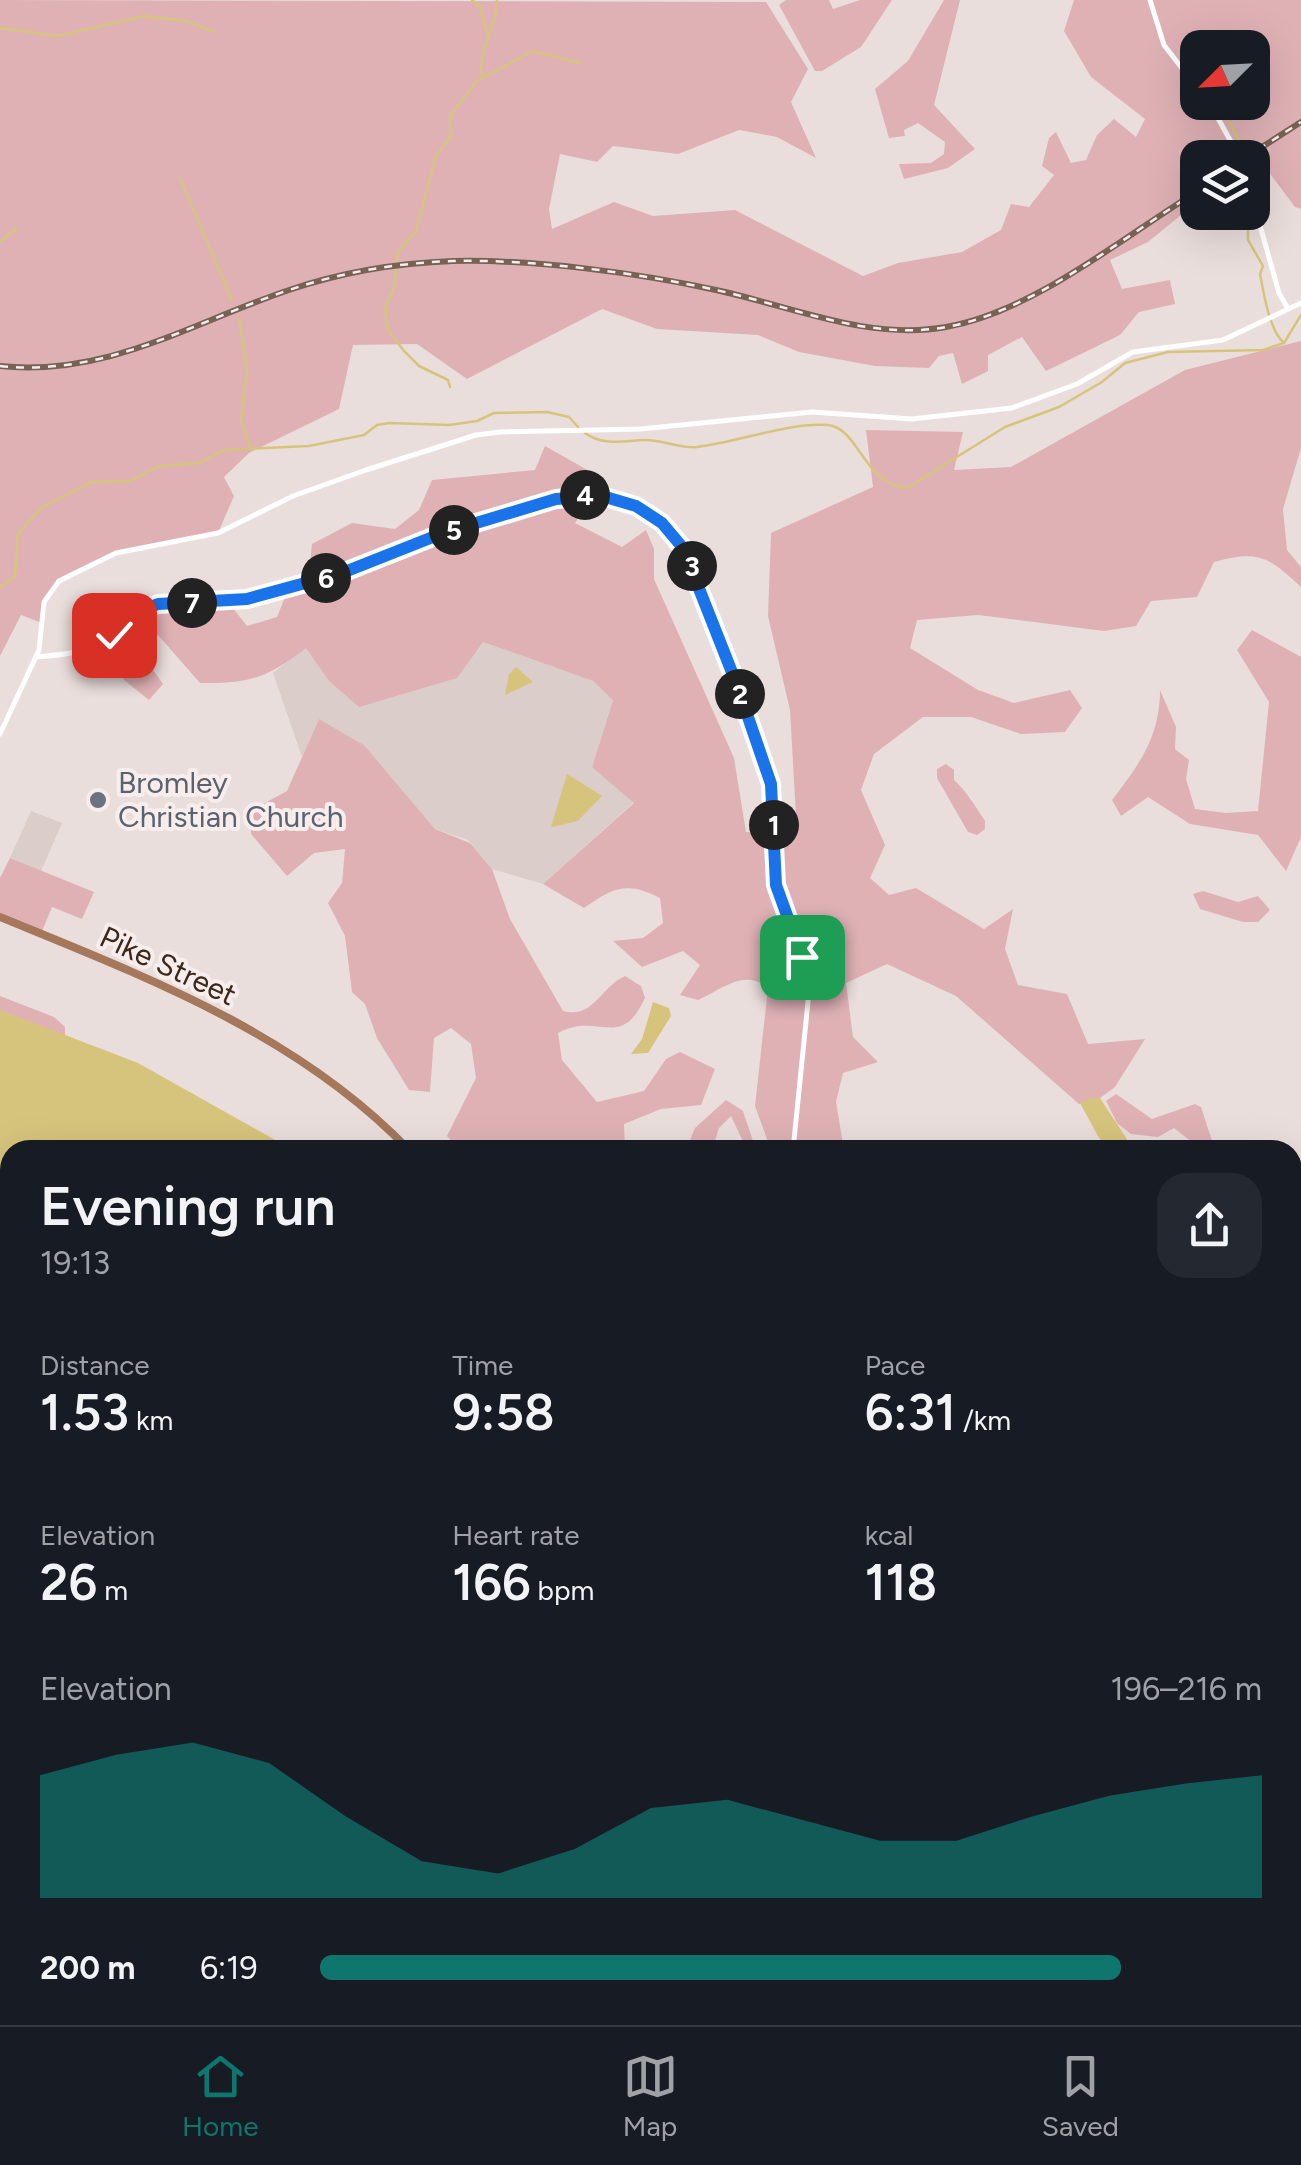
<!DOCTYPE html>
<html lang="en">
<head>
<meta charset="utf-8">
<style>
  :root { --surface:#171b24; --page:#242831; --text:#f1f3f6; --muted:#9ea1a6; --line:#363941; --accent:#0f766e }
  body { margin:0; font-family:Figtree,sans-serif; background:var(--page); color:var(--text); height:100vh; display:flex; flex-direction:column; font-size:38px; white-space:nowrap }
  * { box-sizing:border-box; margin:0 }
  p { font-size:32px; color:var(--muted) }
  .icon { flex:none; width:55px; height:55px; fill:none; stroke:currentColor; stroke-width:2; stroke-linecap:round; stroke-linejoin:round }
  .map { position:relative; flex:1; overflow:hidden }
  .details { position:absolute; left:0px; top:1140px; width:1302px; height:885px; display:flex; flex-direction:column; background:var(--surface); border-radius:30px 30px 0 0; box-shadow:0 10px 40px #0002 }
  .details>* { flex:none }
  .needle { width:65px; rotate:246deg }
  .controls { position:absolute; left:1180px; top:30px; display:grid; gap:20px }
  .controls a { display:grid; place-items:center; width:90px; height:90px; border-radius:20px; background:var(--surface); box-shadow:0 10px 40px #0002; font-size:50px }
  .pin { position:absolute; display:grid; place-items:center; width:85px; height:85px; color:#fff; margin:-42px; border-radius:20px; box-shadow:0 5px 15px #0006 }
  .km { position:absolute; width:50px; height:50px; margin:-25px; border-radius:50%; background:#222; color:#fff; font-size:28px; line-height:50px; text-align:center }
  .round { display:grid; place-items:center; flex:none; width:105px; height:105px; border-radius:30px; background:var(--page) }
  .summary { display:flex; align-items:center; justify-content:space-between; height:170px; padding:0 40px }
  h1 { font-size:55px; font-weight:600; line-height:75px }
  .stats { display:grid; grid-template-columns:repeat(3,1fr); gap:15px; height:170px; padding:10px 40px }
  .stats div { display:grid; align-content:center }
  .stats b { font-size:50px; font-weight:600 }
  .stats small { font-size:28px; font-weight:400 }
  .stats p { font-size:28px }
  .chart { height:280px; padding:20px 40px }
  .chart p { display:flex; justify-content:space-between }
  .chart svg { width:100%; height:180px; margin-top:10px; fill:var(--accent); opacity:.7 }
  ul { padding:0 40px; list-style:none; font-size:32px }
  li { display:grid; grid-template-columns:160px 120px 1fr; align-items:center; height:75px }
  li i { height:25px; border-radius:12px; background:var(--accent) }
  .tab-bar { display:flex; justify-content:space-around; align-items:center; height:140px; border-top:2px solid var(--line); background:var(--surface); font-size:28px; color:var(--muted) }
  .tab-bar a { display:grid; justify-items:center; gap:5px }
  .tab-bar .on { color:var(--accent) }
  .map>svg:first-child { display:block }
</style>
</head>
<body>
<div class="map">
<svg width="1301" height="2025" viewBox="0 0 1301 2025">
  <rect width="100%" height="100%" fill="#eadedc"/>
  <!-- built -->
  <g fill="#dacdca">
    <path d="M483,642L593,681L613,699L592,767L634,802L543,884L492,869L468,840L435,829L364,745L319,719L302,757L273,673L306,647L329,681Z"/>
    <path d="M31,811L62,823L41,871L10,858Z"/>
    <path d="M0,1353L10,1355V1462L0,1455Z"/>
    <path d="M0,1470L10,1477V1565L0,1555Z"/>
    <path d="M1293,1901L1301,1909V2025H1171L1160,2015H1292Z"/>
    <path d="M402,2015H544L552,2025H463Z"/>
    <path d="M555,2015H728L737,2025H563Z"/>
  </g>
  <!-- green -->
  <g fill="#dfb1b5" fill-rule="evenodd">
    <path d="M0,0L766,2L808,69L791,102L816,158L777,137L739,130L678,154L613,146L597,162L560,154L549,209L552,229L614,202L653,216L735,210L863,276L898,263L962,252L1001,230L1011,204L1029,207L1054,175L1042,166L1049,138L1056,132L1071,163L1086,160L1097,135L1114,119L1136,137L1145,119L1091,77L1064,31L1074,0H1301V209L1295,207L1268,171L1259,170L1253,183L1252,158H1198L1197,202L1148,242L1110,260L1122,289L1170,280L1175,304L1139,312L1120,335L1046,371L1022,337L988,355V371L962,384L953,353L939,356L929,368L875,366L799,352L758,335L657,329L602,309L467,379L417,344L353,345L339,409L249,453L224,477L234,496L218,533C171,542 89,552 54,586C44,596 43,610 42,623L21,615L0,656ZM1198,48H1252V102H1198Z"/>
    <path d="M786,0H829L833,9L860,0H892L861,47L822,71H815L779,5Z"/>
    <path d="M944,0H960L934,105L975,149L948,168L904,179L899,164L931,163L944,154L945,142L918,123L904,130L905,136L889,138L875,89L908,61Z"/>
    <path d="M1301,341V448L1283,509L1287,550L1301,567V587C1268,556 1258,550 1214,562L1197,597L1151,601L1136,626L1104,631L978,615L917,620L910,648L978,690L1014,703L1070,690L1082,708L1065,732L1021,734L971,717H923L874,754L861,790L885,845L870,878L889,895L916,888L984,929L1013,909L1005,949L1018,985L1067,994L1088,1044L1145,1039L1115,1087L1100,1098L1079,1104L956,996L887,964L846,983L853,1037L878,1062L843,1073L836,1102L844,1150H771L755,1106L768,988C745,968 722,989 698,1000L680,995L700,965L683,951L642,967L613,941L643,938L663,923L660,898C628,881 613,887 584,908L543,884L634,803L592,767L613,700L593,681L483,642L457,678L359,707L329,681L306,648C267,678 249,684 200,683L158,635L139,650L163,684L149,700L124,680L115,646L159,609L229,603L247,626L277,617L289,587L308,583L312,544L352,523L395,529L419,510L432,480L535,470L545,446L605,480L575,523L622,547L646,530L654,549V579L734,758L746,832L797,834L790,710L768,616L771,533L873,487L866,430L963,432L954,470L1011,467L1185,370Z"/>
    <path d="M1252,630L1301,657V837L1286,871L1258,835L1190,824L1148,797L1121,816L1112,800C1139,765 1160,737 1160,690L1176,727L1175,749L1189,760L1186,779L1195,809L1226,813L1258,811L1269,702L1237,650Z"/>
    <path d="M319,719L364,745L435,829L470,843L492,869L510,919L563,1011C594,1019 599,988 625,976L641,986L645,998C620,1052 599,1011 558,1033L562,1060L597,1102L644,1091L666,1059L680,1052L715,1069L701,1105L661,1109L624,1124L625,1150H460L447,1136L476,1078L471,1044L451,1028L434,1038L430,1092L409,1090L377,1038L365,1004L352,992L345,936L328,903L342,883L345,849L314,853L287,876L251,834L252,810L287,791Z"/>
    <path d="M946,764L954,770V780C967,792 975,806 985,821V829L977,835L968,832L937,778V769Z"/>
    <path d="M10,858L94,892L82,919L52,907L41,934L0,917V878Z"/>
    <path d="M1203,891L1238,902L1258,896L1270,910L1258,922H1243L1200,909L1193,894Z"/>
    <path d="M0,996L54,1017L65,1027V1041L0,1024Z"/>
    <path d="M1116,1094L1152,1119L1195,1104L1201,1107L1215,1150H1202L1174,1128L1158,1137L1131,1134L1117,1123L1106,1101Z"/>
    <path d="M726,1100L743,1111L756,1150H747L731,1116L719,1128L712,1150H686L695,1128Z"/>
    <path d="M0,1699L10,1712V2015H244L251,2025H0Z"/>
    <path d="M1293,1724L1301,1731V1909L1292,1901Z"/>
    <path d="M324,2015H396L394,2025H350Z"/>
  </g>
  <!-- water -->
  <g fill="#d7c47c">
    <path d="M516,667L533,682L505,695L509,674Z"/>
    <path d="M567,774L602,796L578,821L551,827Z"/>
    <path d="M653,1002L669,1008L671,1016L648,1053L631,1054L642,1039Z"/>
    <path d="M0,1010L138,1063L293,1150H10V1355L0,1353Z"/>
    <path d="M1090,1098H1100L1134,1150H1111L1099,1138L1080,1103Z"/>
    <path d="M728,2015H1160L1171,2025H737Z"/>
  </g>
  <g fill="none" stroke-linecap="round" stroke-linejoin="round">
    <!-- stream -->
    <g stroke="#d7c47c" stroke-width="2.5">
      <path d="M472,0L480,6L487,33"/>
      <path d="M0,28L58,36L144,16L186,21L215,32"/>
      <path d="M1191,58L1198,70"/>
      <path d="M481,75C480,46 497,27 497,0"/>
      <path d="M1218,102L1249,158"/>
      <path d="M1252,169V179"/>
      <path d="M180,178L232,300"/>
      <path d="M1248,212V240L1263,266L1260,274C1264,294 1269,330 1284,343"/>
      <path d="M0,242L16,229"/>
      <path d="M239,318L247,369L241,420L251,449"/>
      <path d="M450,387L448,380L419,366L404,351L388,330L385,308L394,288L398,252L416,231L436,156L451,136L450,116L477,81L533,51L580,63"/>
      <path d="M585,433C602,446 624,441 644,440C662,439 678,449 697,447C740,442 784,423 827,425C859,427 862,483 907,488L1005,427L1059,407L1102,382L1125,363L1168,352L1263,350L1284,343L1301,315"/>
      <path d="M0,587L15,577L18,534L41,508L91,482L130,481L159,466L200,463L223,450L309,446L364,435L377,425L389,423L449,425L477,421L494,413L547,412L569,417L579,428"/>
    </g>
    <!-- minor -->
    <g stroke="#fff" stroke-width="5">
      <path d="M1150,0L1164,45L1198,89"/>
      <path d="M1209,102L1240,158"/>
      <path d="M1252,197L1279,293L1287,307"/>
      <path d="M36,657C63,655 94,652 116,634C127,624 137,611 151,606C175,596 202,605 227,603C254,600 281,590 308,583C417,554 619,419 692,564L771,783L776,885L805,967L809,992L793,1150"/>
      <path d="M0,734L39,650L44,602L59,581L116,553L218,533L293,496L366,470L476,435L501,432L641,429L812,412L912,419L1012,408L1077,384L1133,352L1223,340L1301,303"/>
      <path d="M1292,1494L1301,1495"/>
    </g>
    <!-- major -->
    <g stroke="#a5775b" stroke-width="8">
      <path d="M0,917C146,977 298,1034 409,1150"/>
      <path d="M0,1617L10,1633"/>
      <path d="M1292,1995L1301,2003"/>
      <path d="M308,2015L324,2025"/>
    </g>
    <defs>
      <g id="rail">
        <path d="M1245,158L1301,122"/>
        <path d="M0,366C107,377 191,323 289,290C342,272 397,263 453,261C532,259 639,273 716,290C791,306 868,341 946,327C1033,312 1123,237 1198,191"/>
        <path d="M0,1426L10,1433"/>
        <path d="M0,1455L10,1462"/>
        <path d="M571,2015L581,2025"/>
      </g>
    </defs>
    <!-- rail casing -->
    <use href="#rail" stroke="#776256" stroke-width="6"/>
    <!-- rail -->
    <use href="#rail" stroke="#f7edec" stroke-width="2.5" stroke-dasharray="8" stroke-linecap="butt"/>
  </g>
  <g fill="none" stroke-linecap="round" stroke-linejoin="round">
    <defs>
      <path id="route" d="M114,635L142,610L158,604L247,599L342,573L443,533L556,499L602,496L636,506L662,523L683,548L737,685L771,784L776,885L802,957"/>
    </defs>
    <!-- route casing -->
    <use href="#route" stroke="#fff" stroke-width="20"/>
    <!-- route -->
    <use href="#route" stroke="#1a73e8" stroke-width="12"/>
  </g>
  <!-- markers -->
  <circle fill="#6b7280" stroke="#f7edec" stroke-width="4" cx="98" cy="800" r="10"/>
  <g text-anchor="middle" stroke-width="8" stroke-linejoin="round" paint-order="stroke">
    <!-- worship labels -->
    <g font-size="30" fill="#5b616d" stroke="#f7edec" text-anchor="start">
      <text x="118" y="793">Bromley<tspan x="118" dy="34">Christian Church</tspan></text>
    </g>
    <!-- street labels -->
    <g font-size="30" fill="#3b271c" stroke="#f7edec">
      <text transform="translate(168 966) rotate(25)" y="10">Pike Street</text>
    </g>
  </g>
</svg>
<div class="controls">
<a><svg class="needle" viewBox="-14 -14 28 28"><path d="M0-13l5 13h-10z" fill="#e53935"/><path d="M0 13l5-13h-10z" fill="#9ea1a6"/></svg></a>
<a><svg class="icon" aria-label="layers" viewBox="0 0 24 24"><path d="M12 4l9 5-9 5-9-5zM3 14l9 5 9-5"/></svg></a>
</div>
<div class="pin" style="left:802px;top:957px;background:#1e9e55"><svg class="icon" aria-label="arrive" viewBox="0 0 24 24"><path d="M6 21V4h12l-3 4 3 4H6"/></svg></div>
<div class="pin" style="left:114px;top:635px;background:#d93025"><svg class="icon" aria-label="check" viewBox="0 0 24 24"><path d="M5 12l5 5 9-10"/></svg></div>
<b class="km" style="left:774px;top:825px">1</b>
<b class="km" style="left:740px;top:694px">2</b>
<b class="km" style="left:692px;top:566px">3</b>
<b class="km" style="left:585px;top:495px">4</b>
<b class="km" style="left:454px;top:530px">5</b>
<b class="km" style="left:326px;top:578px">6</b>
<b class="km" style="left:192px;top:603px">7</b>
<section class="details">
<div class="summary"><div><h1>Evening run</h1><p>19:13</p></div><a class="round"><svg class="icon" aria-label="share" viewBox="0 0 24 24"><path d="M12 15V3M7 8l5-5 5 5M5 13v7h14v-7"/></svg></a></div>
<div class="stats">
<div><p>Distance</p><b>1.53<small> km</small></b></div>
<div><p>Time</p><b>9:58</b></div>
<div><p>Pace</p><b>6:31<small> /km</small></b></div>
</div>
<div class="stats">
<div><p>Elevation</p><b>26<small> m</small></b></div>
<div><p>Heart rate</p><b>166<small> bpm</small></b></div>
<div><p>kcal</p><b>118</b></div>
</div>
<div class="chart"><p><span>Elevation</span>196–216 m</p>
<svg viewBox="0 0 160 44" preserveAspectRatio="none"><path d="M0 44V14L10 9L20 6L30 11L40 24L50 35L60 38L70 32L80 22L90 20L100 25L110 30L120 30L130 24L140 19L150 16L160 14V44z"/></svg>
</div>
<ul>
<li><b>200 m</b>6:19<i style="width:85%"></i></li>
</ul>
</section>
</div>
<nav class="tab-bar">
<a class="on"><svg class="icon" aria-label="home" viewBox="0 0 24 24"><path d="M3 11l9-7 9 7M6 9v11h12V9"/></svg>Home</a>
<a><svg class="icon" aria-label="map" viewBox="0 0 24 24"><path d="M3 6l6-2 6 2 6-2v14l-6 2-6-2-6 2zM9 4v14M15 6v14"/></svg>Map</a>
<a><svg class="icon" aria-label="saved" viewBox="0 0 24 24"><path d="M7 4h10v16l-5-4-5 4z"/></svg>Saved</a>
</nav>
</body>
</html>
